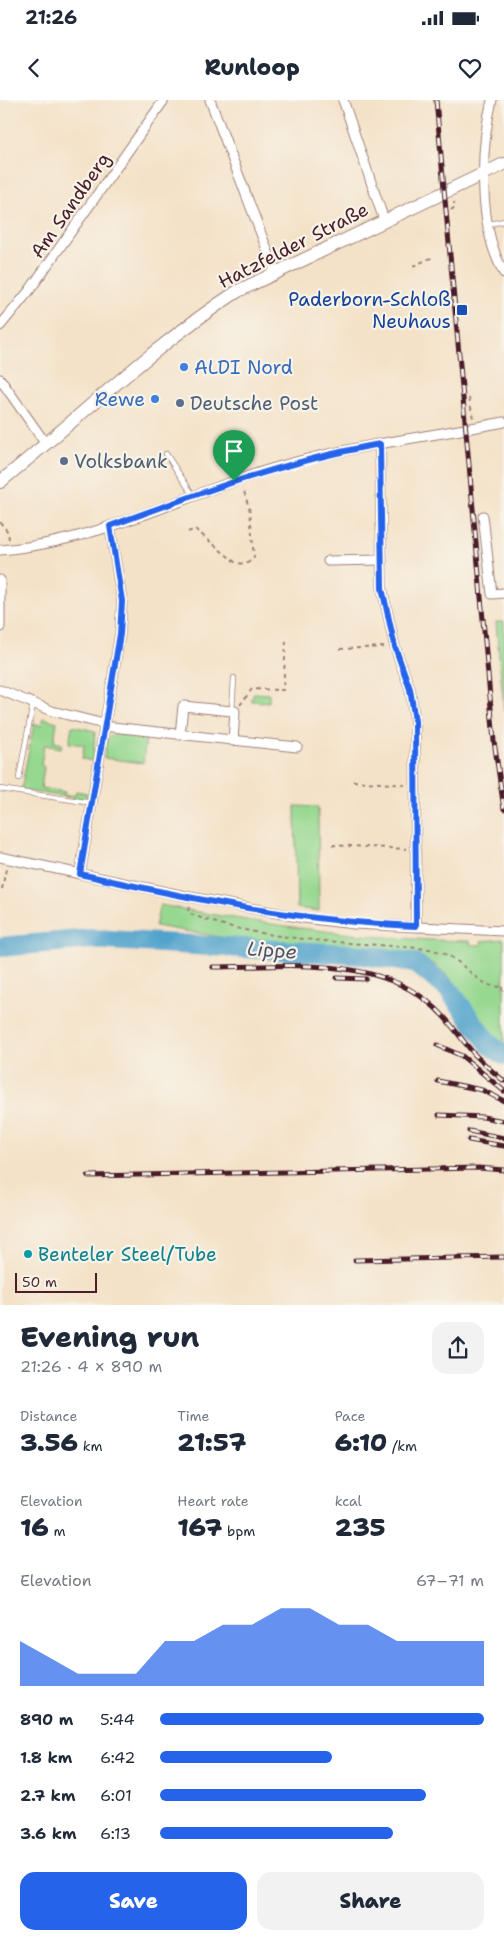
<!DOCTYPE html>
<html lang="en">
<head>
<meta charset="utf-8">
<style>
  :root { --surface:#fff; --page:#f2f2f3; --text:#1f2937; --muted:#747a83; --accent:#2563eb }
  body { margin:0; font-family:"Shantell Sans",sans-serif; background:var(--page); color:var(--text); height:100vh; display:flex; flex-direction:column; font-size:19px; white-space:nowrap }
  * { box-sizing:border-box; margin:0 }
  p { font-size:16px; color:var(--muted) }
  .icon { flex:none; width:28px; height:28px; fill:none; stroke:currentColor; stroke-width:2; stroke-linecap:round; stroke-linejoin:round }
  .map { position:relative; height:1205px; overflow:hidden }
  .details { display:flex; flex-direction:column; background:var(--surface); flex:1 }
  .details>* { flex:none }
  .scale { position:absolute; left:15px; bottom:12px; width:82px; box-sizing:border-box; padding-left:5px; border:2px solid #4a1f2b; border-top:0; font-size:14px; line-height:18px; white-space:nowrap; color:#4a1f2b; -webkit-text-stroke:4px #f7f3e8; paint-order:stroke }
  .pin { position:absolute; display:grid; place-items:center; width:42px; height:42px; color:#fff; margin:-51px -21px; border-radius:50% 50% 50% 0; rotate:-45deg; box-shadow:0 0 5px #0007 }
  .pin .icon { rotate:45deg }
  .round { display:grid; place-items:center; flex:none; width:52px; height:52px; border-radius:15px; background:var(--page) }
  .headline { display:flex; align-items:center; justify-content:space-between; height:85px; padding:0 20px }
  h1 { font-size:28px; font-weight:800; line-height:38px }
  .metrics { display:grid; grid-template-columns:repeat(3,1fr); gap:8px; height:85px; padding:5px 20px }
  .metrics div { display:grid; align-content:center }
  .metrics b { font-size:25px; font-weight:800 }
  .metrics small { font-size:14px; font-weight:400 }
  .metrics p { font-size:14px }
  .chart { height:140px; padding:10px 20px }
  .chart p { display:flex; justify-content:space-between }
  .chart svg { width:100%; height:90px; margin-top:5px; fill:var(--accent); opacity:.7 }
  .button { display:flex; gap:10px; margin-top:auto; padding:10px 20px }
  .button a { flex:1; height:58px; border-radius:15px; background:var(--accent); color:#fff; font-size:20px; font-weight:800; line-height:58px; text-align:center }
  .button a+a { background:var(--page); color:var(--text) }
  ul { padding:0 20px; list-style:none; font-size:16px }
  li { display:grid; grid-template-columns:80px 60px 1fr; align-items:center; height:38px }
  li i { height:12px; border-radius:6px; background:var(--accent) }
  .status { display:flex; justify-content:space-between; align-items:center; height:35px; padding:0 25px; background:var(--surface); direction:ltr }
  .status svg { height:14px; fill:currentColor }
  header { display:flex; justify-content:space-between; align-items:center; height:65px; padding:0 20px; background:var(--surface); font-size:22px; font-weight:800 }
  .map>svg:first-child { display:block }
</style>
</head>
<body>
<div class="status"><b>21:26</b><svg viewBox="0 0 49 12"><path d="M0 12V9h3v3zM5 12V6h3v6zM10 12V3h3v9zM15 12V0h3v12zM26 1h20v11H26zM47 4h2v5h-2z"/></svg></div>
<header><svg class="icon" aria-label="back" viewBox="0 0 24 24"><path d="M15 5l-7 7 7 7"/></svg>Runloop<svg class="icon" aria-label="heart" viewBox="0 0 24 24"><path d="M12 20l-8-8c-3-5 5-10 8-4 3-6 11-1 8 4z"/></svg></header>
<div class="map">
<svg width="504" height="1205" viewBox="0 0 504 1205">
  <rect width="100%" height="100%" fill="#f7f3e8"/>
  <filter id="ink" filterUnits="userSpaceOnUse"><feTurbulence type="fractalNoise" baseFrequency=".02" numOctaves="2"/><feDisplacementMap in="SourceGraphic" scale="10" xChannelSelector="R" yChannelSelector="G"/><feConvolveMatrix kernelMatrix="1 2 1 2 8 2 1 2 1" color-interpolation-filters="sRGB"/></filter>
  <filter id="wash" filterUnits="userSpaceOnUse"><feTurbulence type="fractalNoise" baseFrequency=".0096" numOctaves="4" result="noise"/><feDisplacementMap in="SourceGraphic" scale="20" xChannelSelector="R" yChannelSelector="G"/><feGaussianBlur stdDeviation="1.12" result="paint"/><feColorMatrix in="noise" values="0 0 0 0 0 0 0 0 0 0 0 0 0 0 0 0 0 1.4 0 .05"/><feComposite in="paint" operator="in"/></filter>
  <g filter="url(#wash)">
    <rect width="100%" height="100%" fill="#f4e2c8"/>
    <!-- green -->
    <g fill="#96d88f" stroke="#707c5d">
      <path d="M496,522H504V611Z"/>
      <path d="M254,593L269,594V602L251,601Z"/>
      <path d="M43,618L57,622L54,642L62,644L61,648L44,645L41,665L44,667L41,688L65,692L64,696L75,695L76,691L87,693L86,700L21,690L34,624L42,625Z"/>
      <path d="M72,626L95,631L93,661L82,659L84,645L69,643Z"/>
      <path d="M114,634L146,638L143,663L104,658L107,638Z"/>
      <path d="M295,706L318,707L319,811L297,808Z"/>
      <path d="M160,805C263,824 365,840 470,841L471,845H481V841L504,839V948C478,926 467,890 440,869C428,859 412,855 397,851L227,838L155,826Z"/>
    </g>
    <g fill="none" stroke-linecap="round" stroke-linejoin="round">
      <!-- stream -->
      <path stroke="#51a3cc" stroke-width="3" d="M304,853L308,861"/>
      <!-- river -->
      <path stroke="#51a3cc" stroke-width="20" d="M0,847L91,839L364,855L415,863L448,889L490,945L504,955"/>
    </g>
  </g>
  <g filter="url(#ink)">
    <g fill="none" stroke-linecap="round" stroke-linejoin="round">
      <defs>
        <g id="lane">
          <path d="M489,124L504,121"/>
          <path d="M166,354L193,395"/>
          <path d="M232,611L234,578"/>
          <path d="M19,678L33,604"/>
          <path d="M0,689L92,703"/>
        </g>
        <g id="street">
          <path d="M210,0L276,173"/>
          <path d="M343,0L384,120"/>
          <path d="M492,0C480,49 478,128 504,173"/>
          <path d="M0,226L29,191L164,0"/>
          <path d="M0,279L46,344"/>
          <path d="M380,344L382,488L395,547L410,589L415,621L416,826"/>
          <path d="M483,416L492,494L504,493"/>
          <path d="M0,450C95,443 181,396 271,369C346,346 427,337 504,322"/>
          <path d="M328,461L382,460"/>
          <path d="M0,527V480"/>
          <path d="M0,590L52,611L104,624"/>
          <path d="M103,626L297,647"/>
          <path d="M180,635L183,606L232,611H235L233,641"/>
          <path d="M0,757L190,797L304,818L354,824L504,831"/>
          <path d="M80,774L120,534L122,501L110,426"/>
        </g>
        <path id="secondary" d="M0,382C79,318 153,246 238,191L504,64"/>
      </defs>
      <!-- lane casing -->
      <use href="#lane" stroke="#9f807a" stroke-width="6"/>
      <!-- street casing -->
      <use href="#street" stroke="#9f807a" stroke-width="11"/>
      <!-- secondary casing -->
      <use href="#secondary" stroke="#9f807a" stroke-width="14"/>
      <!-- path -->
      <g stroke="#9f807a" stroke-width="2" stroke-dasharray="4 4" stroke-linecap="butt">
        <path d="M451,110L455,107L454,102"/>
        <path d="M413,166L433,157"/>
        <path d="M469,298L473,318"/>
        <path d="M0,422L8,432L9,439"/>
        <path d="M188,432L195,429L236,463L246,464L254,458L250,411L243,388"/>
        <path d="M340,549L385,547"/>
        <path d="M240,605L252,589L283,590L286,541"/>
        <path d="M353,681L406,685"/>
        <path d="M332,745L407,749"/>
        <path d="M2,789L6,769"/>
        <path d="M189,807L188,811L193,815C262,842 355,842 429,849C436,851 445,853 451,857C468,867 483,891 504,886"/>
        <path d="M502,887L503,895"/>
      </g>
      <!-- lane -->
      <use href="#lane" stroke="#fff" stroke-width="4.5"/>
      <!-- street -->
      <use href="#street" stroke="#fff" stroke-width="9"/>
      <!-- secondary -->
      <use href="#secondary" stroke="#fff" stroke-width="12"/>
      <defs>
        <g id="rail">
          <path d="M436,0L494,641L504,709"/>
          <path d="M213,867C282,867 370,855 427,901C447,916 459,937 475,955C484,964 494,973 504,981"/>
          <path d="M337,878L366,879"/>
          <path d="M437,945L462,956L504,991"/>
          <path d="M438,981L482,990L504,1001"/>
          <path d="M439,1015L483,1017L504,1021"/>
          <path d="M469,1031L504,1038"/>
          <path d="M469,1040L504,1046"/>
          <path d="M88,1076L478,1068L504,1070"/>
          <path d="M355,1160L504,1157"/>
        </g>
      </defs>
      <!-- rail casing -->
      <use href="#rail" stroke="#4a1f2b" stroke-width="5"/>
      <!-- rail -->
      <use href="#rail" stroke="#f7f3e8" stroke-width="3" stroke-dasharray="9" stroke-linecap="butt"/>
    </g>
  </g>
  <g fill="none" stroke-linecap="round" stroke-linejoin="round" filter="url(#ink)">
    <defs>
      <path id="route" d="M380,344L382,488L395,547L410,589L415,621L416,826C302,822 191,799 80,774L120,534L122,501L110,426C199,393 286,361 380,344Z"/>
    </defs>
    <!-- route casing -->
    <use href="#route" stroke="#fff" stroke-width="10"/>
    <!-- route -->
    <use href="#route" stroke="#2563eb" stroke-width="6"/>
  </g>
  <!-- markers -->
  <rect fill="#1a4fb4" stroke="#f7f3e8" stroke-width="2" x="456" y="204" width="12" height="12" rx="2.5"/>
  <g fill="#3f7fe0" stroke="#f7f3e8" stroke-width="2">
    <circle cx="184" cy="267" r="5"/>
    <circle cx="155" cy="299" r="5"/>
  </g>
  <g fill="#5c6f8a" stroke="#f7f3e8" stroke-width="2">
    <circle cx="180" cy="303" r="5"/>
    <circle cx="64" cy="361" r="5"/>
  </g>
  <circle fill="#0f9aa8" stroke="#f7f3e8" stroke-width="2" cx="28" cy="1154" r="5"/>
  <g text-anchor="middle" stroke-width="4.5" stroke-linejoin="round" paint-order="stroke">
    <!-- street labels -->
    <g font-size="19" fill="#4a1f2b" stroke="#f7f3e8">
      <text transform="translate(70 105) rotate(-55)" y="7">Am Sandberg</text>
      <text transform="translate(293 145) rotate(-27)" y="7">Hatzfelder Straße</text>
    </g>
    <!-- transit labels -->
    <g font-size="19" fill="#164399" stroke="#f7f3e8" text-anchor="end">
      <text x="451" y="206">Paderborn-Schloß<tspan x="451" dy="22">Neuhaus</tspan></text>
    </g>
    <!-- shop labels -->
    <g font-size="19" fill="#366cbe" stroke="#f7f3e8" text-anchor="start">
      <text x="194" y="274">ALDI Nord</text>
      <text x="145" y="306" text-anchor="end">Rewe</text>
    </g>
    <!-- service labels -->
    <g font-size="19" fill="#4e5e75" stroke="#f7f3e8" text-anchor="start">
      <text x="190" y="310">Deutsche Post</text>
      <text x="74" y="368">Volksbank</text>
    </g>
    <!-- culture labels -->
    <g font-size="19" fill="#0d838f" stroke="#f7f3e8" text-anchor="start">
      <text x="38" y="1161">Benteler Steel/Tube</text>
    </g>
    <!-- water labels -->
    <g font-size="20" font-style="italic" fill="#4d546b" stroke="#f7f3e8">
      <text transform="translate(272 850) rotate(4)" y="7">Lippe</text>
    </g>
  </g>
</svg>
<div class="scale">50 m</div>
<div class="pin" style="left:234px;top:381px;background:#1e9e55"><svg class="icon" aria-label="arrive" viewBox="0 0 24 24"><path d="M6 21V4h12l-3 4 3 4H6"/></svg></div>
</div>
<section class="details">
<div class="headline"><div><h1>Evening run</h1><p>21:26 · 4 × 890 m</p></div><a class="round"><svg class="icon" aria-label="share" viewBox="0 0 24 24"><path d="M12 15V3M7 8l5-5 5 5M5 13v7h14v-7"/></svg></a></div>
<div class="metrics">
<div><p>Distance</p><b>3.56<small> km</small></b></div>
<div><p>Time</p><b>21:57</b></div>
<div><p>Pace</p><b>6:10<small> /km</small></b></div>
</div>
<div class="metrics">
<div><p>Elevation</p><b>16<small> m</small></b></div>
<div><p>Heart rate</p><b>167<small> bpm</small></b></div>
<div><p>kcal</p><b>235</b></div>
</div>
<div class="chart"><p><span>Elevation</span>67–71 m</p>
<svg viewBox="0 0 160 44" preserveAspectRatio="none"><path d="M0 44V22L10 30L20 38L30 38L40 38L50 22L60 22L70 14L80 14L90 6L100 6L110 14L120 14L130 22L140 22L150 22L160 22V44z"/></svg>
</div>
<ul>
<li><b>890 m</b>5:44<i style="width:100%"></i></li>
<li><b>1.8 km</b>6:42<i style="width:53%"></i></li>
<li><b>2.7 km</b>6:01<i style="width:82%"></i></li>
<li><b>3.6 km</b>6:13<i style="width:72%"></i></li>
</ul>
<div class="button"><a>Save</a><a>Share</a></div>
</section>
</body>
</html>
